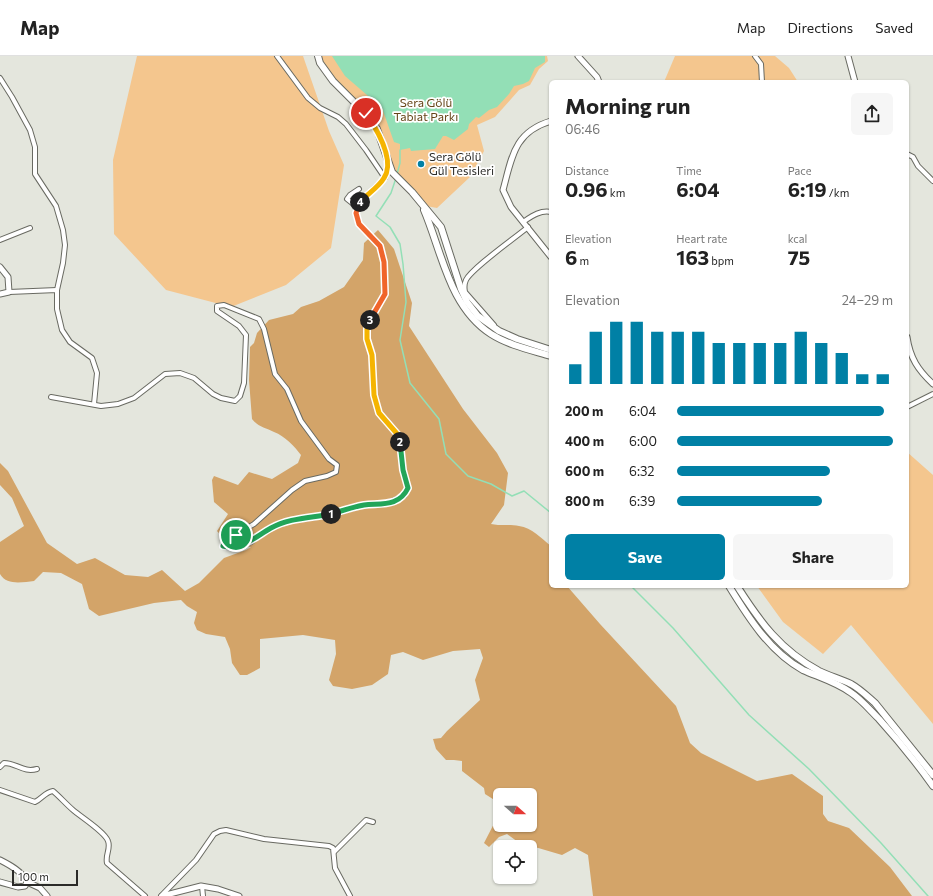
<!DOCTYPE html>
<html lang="en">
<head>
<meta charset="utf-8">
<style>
  :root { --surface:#fff; --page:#f6f6f6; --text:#222; --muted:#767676; --line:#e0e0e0; --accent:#0080a5 }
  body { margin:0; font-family:Commissioner,sans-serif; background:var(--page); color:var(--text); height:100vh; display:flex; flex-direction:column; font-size:15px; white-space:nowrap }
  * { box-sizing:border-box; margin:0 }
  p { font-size:13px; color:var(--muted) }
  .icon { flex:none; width:22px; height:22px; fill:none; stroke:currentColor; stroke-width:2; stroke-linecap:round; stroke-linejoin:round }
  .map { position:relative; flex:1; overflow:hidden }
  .drawer { position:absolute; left:549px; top:24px; width:360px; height:508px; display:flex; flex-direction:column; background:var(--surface); border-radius:6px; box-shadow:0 1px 3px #0004 }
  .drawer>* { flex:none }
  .needle { width:26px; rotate:111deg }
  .controls { position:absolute; left:493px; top:732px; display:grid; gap:8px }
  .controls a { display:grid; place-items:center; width:44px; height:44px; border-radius:6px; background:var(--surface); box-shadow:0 1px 3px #0004; font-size:20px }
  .scale { position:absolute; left:12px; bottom:10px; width:66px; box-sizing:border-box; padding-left:4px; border:2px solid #2b2b28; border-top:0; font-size:11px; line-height:14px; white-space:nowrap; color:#2b2b28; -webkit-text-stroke:3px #fff; paint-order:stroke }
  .pin { position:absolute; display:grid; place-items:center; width:34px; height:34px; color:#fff; margin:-17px; border:2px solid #fff; border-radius:50%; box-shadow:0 1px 4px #0007 }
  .km { position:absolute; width:20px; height:20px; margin:-10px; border-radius:50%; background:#222; color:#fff; font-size:11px; line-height:20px; text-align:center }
  .round { display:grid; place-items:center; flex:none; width:42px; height:42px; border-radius:6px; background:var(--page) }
  .head { display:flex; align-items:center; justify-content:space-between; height:68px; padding:0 16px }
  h1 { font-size:22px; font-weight:700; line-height:30px }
  .figures { display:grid; grid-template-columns:repeat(3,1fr); gap:6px; height:68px; padding:4px 16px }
  .figures div { display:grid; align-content:center }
  .figures b { font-size:20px; font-weight:700 }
  .figures small { font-size:11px; font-weight:400 }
  .figures p { font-size:11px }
  .chart { height:112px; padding:8px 16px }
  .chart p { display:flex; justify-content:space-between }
  .chart svg { width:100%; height:72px; margin-top:4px; stroke:var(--accent); stroke-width:6 }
  .cta { display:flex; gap:8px; margin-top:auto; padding:8px 16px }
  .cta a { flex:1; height:46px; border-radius:6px; background:var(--accent); color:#fff; font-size:16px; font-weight:700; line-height:46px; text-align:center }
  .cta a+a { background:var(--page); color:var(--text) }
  ul { padding:0 16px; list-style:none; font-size:13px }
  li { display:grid; grid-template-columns:64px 48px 1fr; align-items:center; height:30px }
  li i { height:10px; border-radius:5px; background:var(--accent) }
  header { display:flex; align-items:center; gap:24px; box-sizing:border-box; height:56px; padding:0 20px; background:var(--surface); border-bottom:1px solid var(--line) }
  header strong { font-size:19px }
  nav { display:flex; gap:22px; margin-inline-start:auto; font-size:14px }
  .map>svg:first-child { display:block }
</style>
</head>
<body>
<header>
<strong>Map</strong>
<nav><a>Map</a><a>Directions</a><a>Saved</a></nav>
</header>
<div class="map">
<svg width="933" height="840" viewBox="0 0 933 840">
  <rect width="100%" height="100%" fill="#e4e6dd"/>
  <!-- green -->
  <g fill="#f4c68e">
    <path d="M137,0H303L329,75L344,109L331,192L286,229L231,251L166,234L114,178L113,104Z"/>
    <path d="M318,0H547L548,5L539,13L530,29L519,34L495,61L477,69L484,95L470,121L437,152L421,149L392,116L377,73L333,25Z"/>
    <path d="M675,0H775L789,12L798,26H664Z"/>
    <path d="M907,396L933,419V668L851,569L823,598L783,566L757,530H907Z"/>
  </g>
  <!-- forest -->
  <path fill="#d3a469" d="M378,174L394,193L412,247L409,270L463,353L497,397L508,417L504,449L491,468C500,470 510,468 519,470C532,472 541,482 551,490V530H567L600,568L676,650L690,687L701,697L757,725L792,718L823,740V758L828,765L849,772L890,811L912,840H593L588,799L575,792L562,799L518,786L507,778L499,781L489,791L484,787L500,756V769H530V739H500V750L496,745L485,738L484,732L462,715V705L454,704H446L436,693L433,683L441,682L447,675L480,644L475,624L483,602L480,593L453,595L423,604L403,596L391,599L388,618L372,629L352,633L333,630L329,624L336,598L335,584L303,579L260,583V612L247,619H240L232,607L230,593L225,581L206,578L197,574L194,567L197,556L187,550L181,544L154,547L99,560L89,553L82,528L61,517L43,516L34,525C23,526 7,530 0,518V486L24,470L12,442L0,429V407L8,415L47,487L77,508L95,502L125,519L148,521L162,514L185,535L199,527L224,502L246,494L251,491L230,489L217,475L228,458L214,446L212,424L214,420L238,429L249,416L272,423L298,407L301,399C295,391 285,380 274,376C266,372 258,371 252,363L249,324L250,291L254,287L257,277L269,264L293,258L301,251L319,245L344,231L363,204L364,187Z"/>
  <!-- water -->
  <path fill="#93dfb6" d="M332,0H545V6L535,12L529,25L523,28L514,30L509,38L497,51L489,54L479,62L476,61L469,68L468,73L454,84L446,80H443L435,93L411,95L410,92L400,94V88L394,86L382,52L345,20Z"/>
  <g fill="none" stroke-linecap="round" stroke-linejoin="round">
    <!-- stream -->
    <g stroke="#93dfb6" stroke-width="1.5">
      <path d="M397,118L400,107V94"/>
      <path d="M396,122L391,137L376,160L390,171L400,188L403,208L406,246L400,284L410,327L439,363L446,398L468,420L491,428L512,440L524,435L551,457"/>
      <path d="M631,530L673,572L749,659L809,713L881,787L928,840"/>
    </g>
    <defs>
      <g id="minor">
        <path d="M277,0L308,42L320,52L338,61L346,68L366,94L385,122"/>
        <path d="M755,0L761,8L762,26"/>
        <path d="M0,22L12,41L30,74L35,91V118L56,150L63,174L65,189L63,207L57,234"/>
        <path d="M907,98L913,101L918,110L933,125"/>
        <path d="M359,133L350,139L347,143L352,147L360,145"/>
        <path d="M523,166C532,160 540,154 551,156"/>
        <path d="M0,184L30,172"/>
        <path d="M9,236L57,234V253L62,274L70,286L92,302L97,317L94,348"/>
        <path d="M494,269L465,236C464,231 464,228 466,224C472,212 515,182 528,171"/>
        <path d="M51,341L101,350L118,348L134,342L165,318L180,317L194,322L213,338L221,342L235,345L240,340L244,327L246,279L239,270L217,255V250L224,249L259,263L264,273L275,318L287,333L301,365L329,403L337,409L336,416L327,420L305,425L292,434L254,468L225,485L223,490L230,492L251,486L270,472L289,465L330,459L364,449L385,448L404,440L408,432L403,414L399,380L379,357L374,339L372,299L367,283V269L385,238L384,206L380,190L359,168L356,157L360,145L385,122L388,108"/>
        <path d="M907,351L933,338"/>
        <path d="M0,711L4,707C17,707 23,717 37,713"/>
        <path d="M0,734L35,746C42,743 45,736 53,735C60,741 66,748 73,754C81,761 105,776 108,785C111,793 105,799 107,807L145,840"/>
        <path d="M334,796L366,764L373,766"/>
        <path d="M202,830L203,840"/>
        <path d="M161,840L196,804L214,778L220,775L226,774L264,783L329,790L333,792L335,812L350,840"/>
      </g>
      <g id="tertiary">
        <path d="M578,0L597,21L599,26"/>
        <path d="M848,0L855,26"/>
        <path d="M551,65C514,76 512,101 503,134L511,151L551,201"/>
        <path d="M0,211L8,221L9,236L0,238"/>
        <path d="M907,281C910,302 918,314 933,328"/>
        <path d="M0,804C10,809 23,816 27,826"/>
        <path d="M0,826L18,831L25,830L27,826"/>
        <path d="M27,826L40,832L47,840"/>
        <path d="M162,840L201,830L218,833L239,840"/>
      </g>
      <g id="secondary">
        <path d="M318,0L320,7L333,25L365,57L377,73L392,116L412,136L441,171L461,233L467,246L478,260L499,275L517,283L551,294"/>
        <path d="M424,154C442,196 449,251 491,278C508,289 531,294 551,300"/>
        <path d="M729,530C748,561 770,596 803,614C819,621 836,626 850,636C861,643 870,654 879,663C898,684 916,706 933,730"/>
        <path d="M737,530C760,566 780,594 819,615C829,620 841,623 851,628C860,633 867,640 875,647L933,719"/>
      </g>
    </defs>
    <!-- minor casing -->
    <use href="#minor" stroke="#696a62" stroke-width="6"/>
    <!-- tertiary casing -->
    <use href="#tertiary" stroke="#696a62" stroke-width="7"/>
    <!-- secondary casing -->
    <use href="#secondary" stroke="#696a62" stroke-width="8"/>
    <!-- minor -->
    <use href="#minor" stroke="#fff" stroke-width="4"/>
    <!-- tertiary -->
    <use href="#tertiary" stroke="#fff" stroke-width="5"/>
    <!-- secondary -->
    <use href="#secondary" stroke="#fff" stroke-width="6"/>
  </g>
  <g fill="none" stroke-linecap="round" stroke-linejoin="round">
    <defs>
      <path id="split-1" d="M236,479L225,485L223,490C242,495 256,480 271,472C289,462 310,462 331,458"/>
      <path id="split-2" d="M331,458C341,455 353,451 364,449C381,447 399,451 408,432L403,414L400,386"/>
      <path id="split-3" d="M370,264L367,269V283L372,299L374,339L379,357L399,380L400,386"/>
      <path id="split-4" d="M360,146L356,157L359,168L380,190L384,206L385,238L370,264"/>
      <path id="split-5" d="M360,146C367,138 378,132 384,122C396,104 376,72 366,57"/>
    </defs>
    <!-- split-1 casing -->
    <use href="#split-1" stroke="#fff" stroke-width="8"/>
    <!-- split-2 casing -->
    <use href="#split-2" stroke="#fff" stroke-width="8"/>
    <!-- split-3 casing -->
    <use href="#split-3" stroke="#fff" stroke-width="8"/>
    <!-- split-4 casing -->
    <use href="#split-4" stroke="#fff" stroke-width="8"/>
    <!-- split-5 casing -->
    <use href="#split-5" stroke="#fff" stroke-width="8"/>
    <!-- split-1 -->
    <use href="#split-1" stroke="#22a559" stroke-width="5"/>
    <!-- split-2 -->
    <use href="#split-2" stroke="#22a559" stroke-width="5"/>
    <!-- split-3 -->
    <use href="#split-3" stroke="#f5b400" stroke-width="5"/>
    <!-- split-4 -->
    <use href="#split-4" stroke="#f0652b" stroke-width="5"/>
    <!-- split-5 -->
    <use href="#split-5" stroke="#f5b400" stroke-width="5"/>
  </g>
  <!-- markers -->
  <circle fill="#0080a5" stroke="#fff" stroke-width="1.5" cx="421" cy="108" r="4"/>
  <g text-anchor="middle" stroke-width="3.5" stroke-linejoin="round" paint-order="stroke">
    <!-- park labels -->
    <g font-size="12" fill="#654417" stroke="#fff">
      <text x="426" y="51">Sera Gölü<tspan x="426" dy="14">Tabiat Parkı</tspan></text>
    </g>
    <!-- poi labels -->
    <g font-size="12" fill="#2b2b28" stroke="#fff" text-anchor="start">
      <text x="429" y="105">Sera Gölü<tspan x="429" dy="14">Gül Tesisleri</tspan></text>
    </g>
  </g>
</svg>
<div class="controls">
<a><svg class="needle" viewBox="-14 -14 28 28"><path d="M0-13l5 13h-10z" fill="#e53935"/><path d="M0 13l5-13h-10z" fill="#767676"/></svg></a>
<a><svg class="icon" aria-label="locate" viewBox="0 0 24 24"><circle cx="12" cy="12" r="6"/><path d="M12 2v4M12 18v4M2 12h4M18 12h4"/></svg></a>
</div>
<div class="scale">100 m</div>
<div class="pin" style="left:236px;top:479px;background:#1e9e55"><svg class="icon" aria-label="arrive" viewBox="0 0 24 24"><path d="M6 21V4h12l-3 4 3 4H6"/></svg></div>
<div class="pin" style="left:366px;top:57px;background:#d93025"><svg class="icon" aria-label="check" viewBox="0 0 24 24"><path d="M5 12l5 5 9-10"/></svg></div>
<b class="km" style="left:331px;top:458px">1</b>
<b class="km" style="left:400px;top:386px">2</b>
<b class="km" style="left:370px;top:264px">3</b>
<b class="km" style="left:360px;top:146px">4</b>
<section class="drawer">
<div class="head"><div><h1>Morning run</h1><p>06:46</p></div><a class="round"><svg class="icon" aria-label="share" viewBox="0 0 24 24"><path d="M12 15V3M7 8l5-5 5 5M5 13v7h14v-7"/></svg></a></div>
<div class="figures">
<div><p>Distance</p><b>0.96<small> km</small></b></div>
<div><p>Time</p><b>6:04</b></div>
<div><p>Pace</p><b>6:19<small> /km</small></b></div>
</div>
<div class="figures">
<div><p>Elevation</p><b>6<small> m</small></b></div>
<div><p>Heart rate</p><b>163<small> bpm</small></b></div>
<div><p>kcal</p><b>75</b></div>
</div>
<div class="chart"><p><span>Elevation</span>24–29 m</p>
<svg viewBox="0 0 160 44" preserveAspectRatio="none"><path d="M5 44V32M15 44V12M25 44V6M35 44V6M45 44V12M55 44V12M65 44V12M75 44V19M85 44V19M95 44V19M105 44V19M115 44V12M125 44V19M135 44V25M145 44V38M155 44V38"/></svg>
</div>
<ul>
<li><b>200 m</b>6:04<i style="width:96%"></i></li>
<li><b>400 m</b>6:00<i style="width:100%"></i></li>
<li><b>600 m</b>6:32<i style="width:71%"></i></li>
<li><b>800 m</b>6:39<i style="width:67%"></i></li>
</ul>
<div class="cta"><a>Save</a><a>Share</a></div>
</section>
</div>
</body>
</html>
